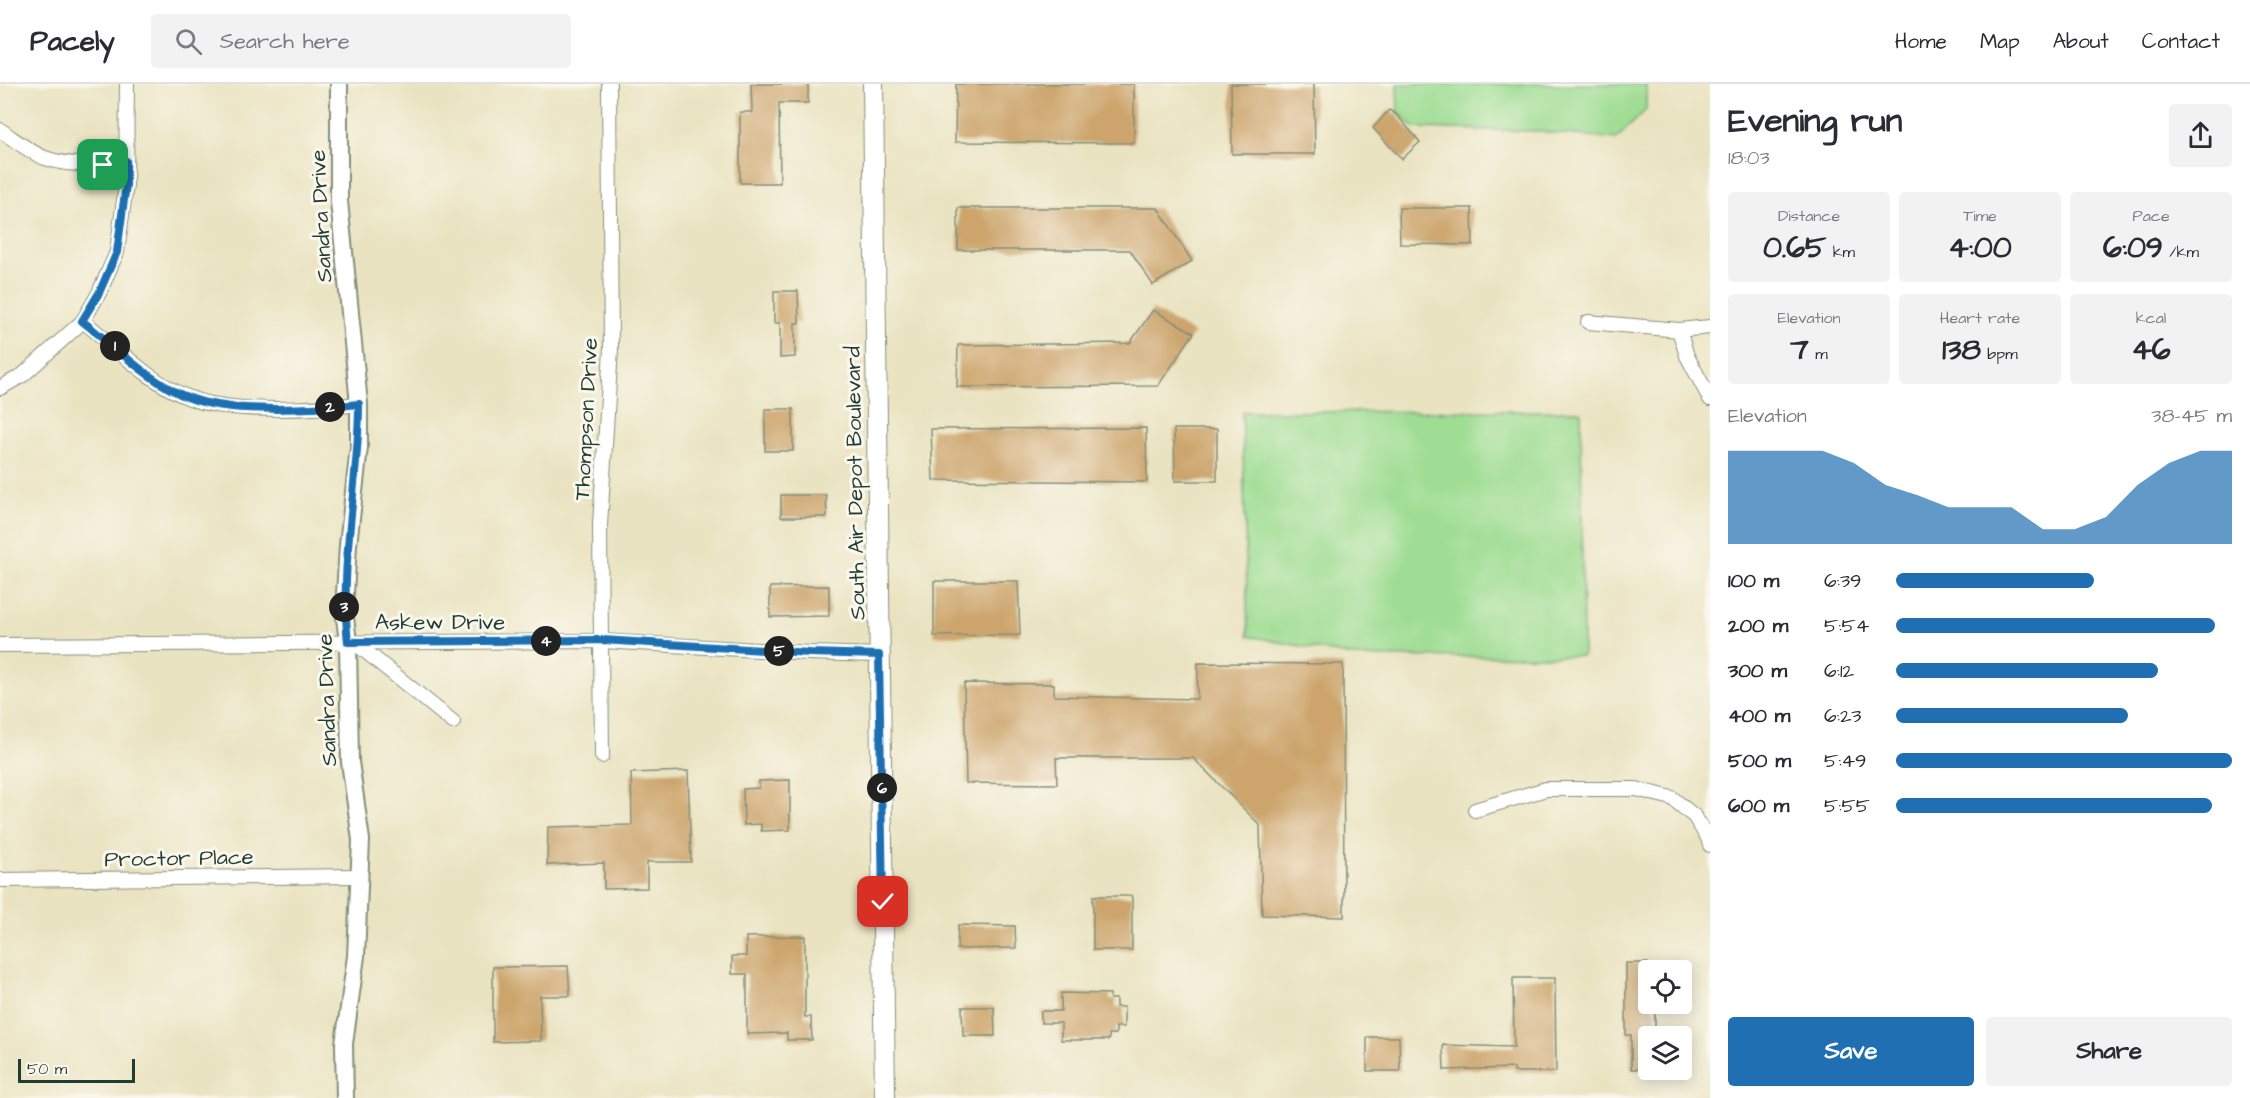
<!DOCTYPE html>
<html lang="en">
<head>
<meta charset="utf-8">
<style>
  :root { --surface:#fff; --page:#f2f2f3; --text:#2b2b33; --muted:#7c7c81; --line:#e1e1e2; --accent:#1f6fb2 }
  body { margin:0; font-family:"Architects Daughter",sans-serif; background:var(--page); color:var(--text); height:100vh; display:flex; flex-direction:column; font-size:22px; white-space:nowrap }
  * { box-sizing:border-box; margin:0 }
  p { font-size:20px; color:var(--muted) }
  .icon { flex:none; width:33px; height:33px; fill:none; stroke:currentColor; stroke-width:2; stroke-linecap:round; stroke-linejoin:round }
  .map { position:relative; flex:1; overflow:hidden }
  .drawer { display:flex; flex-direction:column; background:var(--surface); width:540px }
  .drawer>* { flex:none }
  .tools { position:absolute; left:1638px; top:876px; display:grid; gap:12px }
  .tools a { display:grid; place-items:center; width:54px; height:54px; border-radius:6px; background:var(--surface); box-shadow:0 3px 15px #0003; font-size:30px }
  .scale { position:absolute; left:18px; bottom:15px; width:117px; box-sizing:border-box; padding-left:6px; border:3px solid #1f3d34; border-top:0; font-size:16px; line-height:21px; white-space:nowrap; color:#1f3d34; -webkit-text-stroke:4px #fbf7ec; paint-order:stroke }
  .pin { position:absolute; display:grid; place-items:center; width:51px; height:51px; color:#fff; margin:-26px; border-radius:12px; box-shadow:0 3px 9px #0006 }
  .km { position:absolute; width:30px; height:30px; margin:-15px; border-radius:50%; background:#222; color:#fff; font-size:16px; line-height:30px; text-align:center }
  .round { display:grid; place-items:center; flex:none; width:63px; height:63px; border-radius:6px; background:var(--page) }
  .overview { display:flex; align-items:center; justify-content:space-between; height:102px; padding:0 18px }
  h1 { font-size:33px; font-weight:700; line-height:45px }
  .figures { display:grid; grid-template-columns:repeat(3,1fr); gap:9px; height:102px; padding:6px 18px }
  .figures div { display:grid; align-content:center; border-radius:6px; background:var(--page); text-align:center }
  .figures b { font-size:30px; font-weight:700 }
  .figures small { font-size:16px; font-weight:400 }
  .figures p { font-size:16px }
  .chart { height:168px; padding:12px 18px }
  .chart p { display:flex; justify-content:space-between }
  .chart svg { width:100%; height:108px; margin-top:6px; fill:var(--accent); opacity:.7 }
  .button { display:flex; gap:12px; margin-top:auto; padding:12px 18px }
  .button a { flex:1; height:69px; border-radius:6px; background:var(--accent); color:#fff; font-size:24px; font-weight:700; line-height:69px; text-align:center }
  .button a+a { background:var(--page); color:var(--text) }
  ul { padding:0 18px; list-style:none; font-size:20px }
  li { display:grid; grid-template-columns:96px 72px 1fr; align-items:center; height:45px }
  li i { height:15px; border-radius:8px; background:var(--accent) }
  header { display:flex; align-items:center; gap:36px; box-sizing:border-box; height:84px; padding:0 30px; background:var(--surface); border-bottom:2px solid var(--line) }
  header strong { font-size:28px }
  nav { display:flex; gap:33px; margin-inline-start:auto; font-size:21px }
  .search { width:420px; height:54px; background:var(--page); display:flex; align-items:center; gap:15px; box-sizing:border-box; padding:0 21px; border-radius:6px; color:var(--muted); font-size:22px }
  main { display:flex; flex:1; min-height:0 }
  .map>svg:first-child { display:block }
</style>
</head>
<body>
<header>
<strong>Pacely</strong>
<div class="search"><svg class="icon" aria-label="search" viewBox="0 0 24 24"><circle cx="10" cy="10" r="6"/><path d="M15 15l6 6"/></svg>Search here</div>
<nav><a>Home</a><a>Map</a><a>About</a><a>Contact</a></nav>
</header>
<main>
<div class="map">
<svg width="1710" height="1014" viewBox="0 0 1710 1014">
  <rect width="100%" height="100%" fill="#fbf7ec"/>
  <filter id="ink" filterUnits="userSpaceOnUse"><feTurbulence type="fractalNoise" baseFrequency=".0167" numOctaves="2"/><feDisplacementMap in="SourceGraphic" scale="12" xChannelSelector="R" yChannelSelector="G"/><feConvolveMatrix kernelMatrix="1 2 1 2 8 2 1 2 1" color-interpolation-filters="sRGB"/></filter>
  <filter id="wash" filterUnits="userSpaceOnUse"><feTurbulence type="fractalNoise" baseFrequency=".008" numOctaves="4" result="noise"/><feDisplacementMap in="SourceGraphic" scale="24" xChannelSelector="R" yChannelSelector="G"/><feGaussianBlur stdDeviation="1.35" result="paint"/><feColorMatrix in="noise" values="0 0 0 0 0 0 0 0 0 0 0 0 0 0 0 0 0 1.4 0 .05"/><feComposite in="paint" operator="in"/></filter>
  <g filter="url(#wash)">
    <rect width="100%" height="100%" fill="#eae3c1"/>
    <!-- green -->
    <g fill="#9edd93" stroke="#5e8d64" stroke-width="1.5">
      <path d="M1397,0H1646V26L1616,55L1533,47L1414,44L1398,28Z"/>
      <path d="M1581,327L1583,572L1358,573L1248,552L1242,328Z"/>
    </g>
    <g id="blocks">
      <!-- building -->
      <g fill="#cca46c">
        <path d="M751,0H808V19H779L780,99H740V28H752Z"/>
        <path d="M956,0H1134V59L955,58Z"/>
        <path d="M1231,0H1314L1315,70H1232Z"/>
        <path d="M1389,26L1396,30L1420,58L1402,75L1373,44Z"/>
        <path d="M958,124H1158L1192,177L1153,201L1130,166H958Z"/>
        <path d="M1399,124H1472L1473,161L1400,160Z"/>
        <path d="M774,207H798L799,239H795V273L780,274V239H774Z"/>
        <path d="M1153,226L1194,249L1158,302L957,303L958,261L1130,259Z"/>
        <rect x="765" y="325" width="28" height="42"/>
        <path d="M1146,344L1147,398L933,396L931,345Z"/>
        <path d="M1174,345H1217V397H1175Z"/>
        <path d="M781,411H826L827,433H781Z"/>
        <path d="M934,497H1018L1020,551L934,552Z"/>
        <path d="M829,502V532L770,533V503Z"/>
        <path d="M1198,579L1343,580L1344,833L1262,831L1260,741L1193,674H1056L1057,700L966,699L964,599L1054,600V612L1197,615Z"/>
        <path d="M688,687L691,778H647V804L604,805V779L547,781L548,743L632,741L631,689Z"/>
        <path d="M790,696V746L761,747V740L744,741L743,705L759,704V697Z"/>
        <rect x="1093" y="812" width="39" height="54"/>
        <path d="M958,841L1015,842L1016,864L957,865Z"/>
        <path d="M805,852V933H811L812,956H787V949L747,950V890H732V872H746V853Z"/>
        <path d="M1626,879H1648V920H1653V925L1655,926V952H1648V985H1631V951H1626Z"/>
        <path d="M568,882L570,912H540L541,957L493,958V883Z"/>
        <path d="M1513,894H1555L1556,988H1514V984L1444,986L1443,961L1514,963Z"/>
        <path d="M1061,909L1110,910V915H1116V923H1124V943H1116V950H1109V956H1061V939H1041V927H1061Z"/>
        <path d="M962,923H994L995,952H963Z"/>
        <path d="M1367,953H1399L1400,987H1367Z"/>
      </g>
    </g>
  </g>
  <g filter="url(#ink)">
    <use href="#blocks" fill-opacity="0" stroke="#84907a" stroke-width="1.5"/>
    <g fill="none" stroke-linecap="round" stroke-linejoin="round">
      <defs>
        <g id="minor">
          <path d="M0,46C14,55 29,68 45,74C70,83 100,81 126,77"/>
          <path d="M83,237C115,262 151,300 190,314C230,330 316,325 359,320"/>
          <path d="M1588,238L1679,246L1710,243"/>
          <path d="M1679,246L1687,272L1710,315"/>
          <path d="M0,304L23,291L83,237L99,209L117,168L126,101L127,0"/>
          <path d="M354,558L453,638"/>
          <path d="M0,561L602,557L810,569L879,571"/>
          <path d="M602,672L600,441L611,265L609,0"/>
          <path d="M1475,726L1546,705H1636L1672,714L1694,732L1708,754L1710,761"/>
          <path d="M0,796L359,792"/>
        </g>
        <path id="tertiary" d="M339,0V117L359,320V363L348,461L344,526L348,558L350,678L361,756L356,872L344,960L345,1014"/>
        <path id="primary" d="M873,0L885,1014"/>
      </defs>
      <!-- minor casing -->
      <use href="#minor" stroke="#84907a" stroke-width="16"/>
      <!-- tertiary casing -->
      <use href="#tertiary" stroke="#84907a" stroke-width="20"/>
      <!-- primary casing -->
      <use href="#primary" stroke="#84907a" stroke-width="22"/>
      <!-- minor -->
      <use href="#minor" stroke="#fff" stroke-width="14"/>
      <!-- tertiary -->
      <use href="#tertiary" stroke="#fff" stroke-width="16"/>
      <!-- primary -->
      <use href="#primary" stroke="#fff" stroke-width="20"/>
    </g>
  </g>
  <g fill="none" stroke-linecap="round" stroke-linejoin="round" filter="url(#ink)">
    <defs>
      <path id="route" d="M103,81L126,77V101L117,168L99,209L82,237C115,262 151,300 190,314C230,330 316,325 359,320C359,399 339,479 348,558L602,556L810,569L879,571L883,818"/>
    </defs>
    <!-- route casing -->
    <use href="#route" stroke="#fff" stroke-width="12"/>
    <!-- route -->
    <use href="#route" stroke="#1f6fb2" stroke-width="8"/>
  </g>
  <g text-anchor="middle" stroke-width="6" stroke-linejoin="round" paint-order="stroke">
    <!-- street labels -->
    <g font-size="22" fill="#1f3d34" stroke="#fbf7ec">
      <text transform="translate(320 132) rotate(-93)" y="8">Sandra Drive</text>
      <text transform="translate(585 335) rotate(-87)" y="8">Thompson Drive</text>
      <text transform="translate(854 399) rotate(-91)" y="8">South Air Depot Boulevard</text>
      <text x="440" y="545">Askew Drive</text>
      <text transform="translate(326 616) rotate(-92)" y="8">Sandra Drive</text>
      <text transform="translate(179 773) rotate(-1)" y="8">Proctor Place</text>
    </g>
  </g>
</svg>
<div class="tools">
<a><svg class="icon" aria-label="locate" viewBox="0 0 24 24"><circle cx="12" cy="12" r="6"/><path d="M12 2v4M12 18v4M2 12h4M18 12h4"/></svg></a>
<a><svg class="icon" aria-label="layers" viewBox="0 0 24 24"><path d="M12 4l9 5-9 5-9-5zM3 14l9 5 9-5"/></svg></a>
</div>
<div class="scale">50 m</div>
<div class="pin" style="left:103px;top:81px;background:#1e9e55"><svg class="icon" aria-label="arrive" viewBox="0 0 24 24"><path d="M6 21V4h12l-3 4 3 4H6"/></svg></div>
<div class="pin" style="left:883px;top:818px;background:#d93025"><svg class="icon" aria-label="check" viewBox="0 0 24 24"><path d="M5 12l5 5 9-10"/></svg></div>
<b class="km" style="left:115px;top:262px">1</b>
<b class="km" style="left:330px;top:323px">2</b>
<b class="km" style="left:344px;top:523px">3</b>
<b class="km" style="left:546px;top:557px">4</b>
<b class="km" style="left:779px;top:567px">5</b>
<b class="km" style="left:882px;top:704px">6</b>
</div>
<section class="drawer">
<div class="overview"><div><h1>Evening run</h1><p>18:03</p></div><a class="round"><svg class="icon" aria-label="share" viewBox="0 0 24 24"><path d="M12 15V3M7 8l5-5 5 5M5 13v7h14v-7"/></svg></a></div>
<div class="figures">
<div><p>Distance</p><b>0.65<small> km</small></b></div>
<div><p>Time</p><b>4:00</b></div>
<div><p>Pace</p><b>6:09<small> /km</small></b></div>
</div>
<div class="figures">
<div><p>Elevation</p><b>7<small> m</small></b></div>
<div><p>Heart rate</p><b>138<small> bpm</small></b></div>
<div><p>kcal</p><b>46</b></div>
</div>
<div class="chart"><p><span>Elevation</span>38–45 m</p>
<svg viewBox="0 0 160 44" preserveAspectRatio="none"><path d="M0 44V6L10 6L20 6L30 6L40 11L50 20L60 24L70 29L80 29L90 29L100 38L110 38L120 33L130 20L140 11L150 6L160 6V44z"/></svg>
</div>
<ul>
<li><b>100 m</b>6:39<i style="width:59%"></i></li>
<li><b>200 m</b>5:54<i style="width:95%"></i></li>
<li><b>300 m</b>6:12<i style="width:78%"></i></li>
<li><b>400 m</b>6:23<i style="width:69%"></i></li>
<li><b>500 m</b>5:49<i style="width:100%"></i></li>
<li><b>600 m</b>5:55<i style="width:94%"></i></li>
</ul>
<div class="button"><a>Save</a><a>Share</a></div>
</section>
</main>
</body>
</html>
